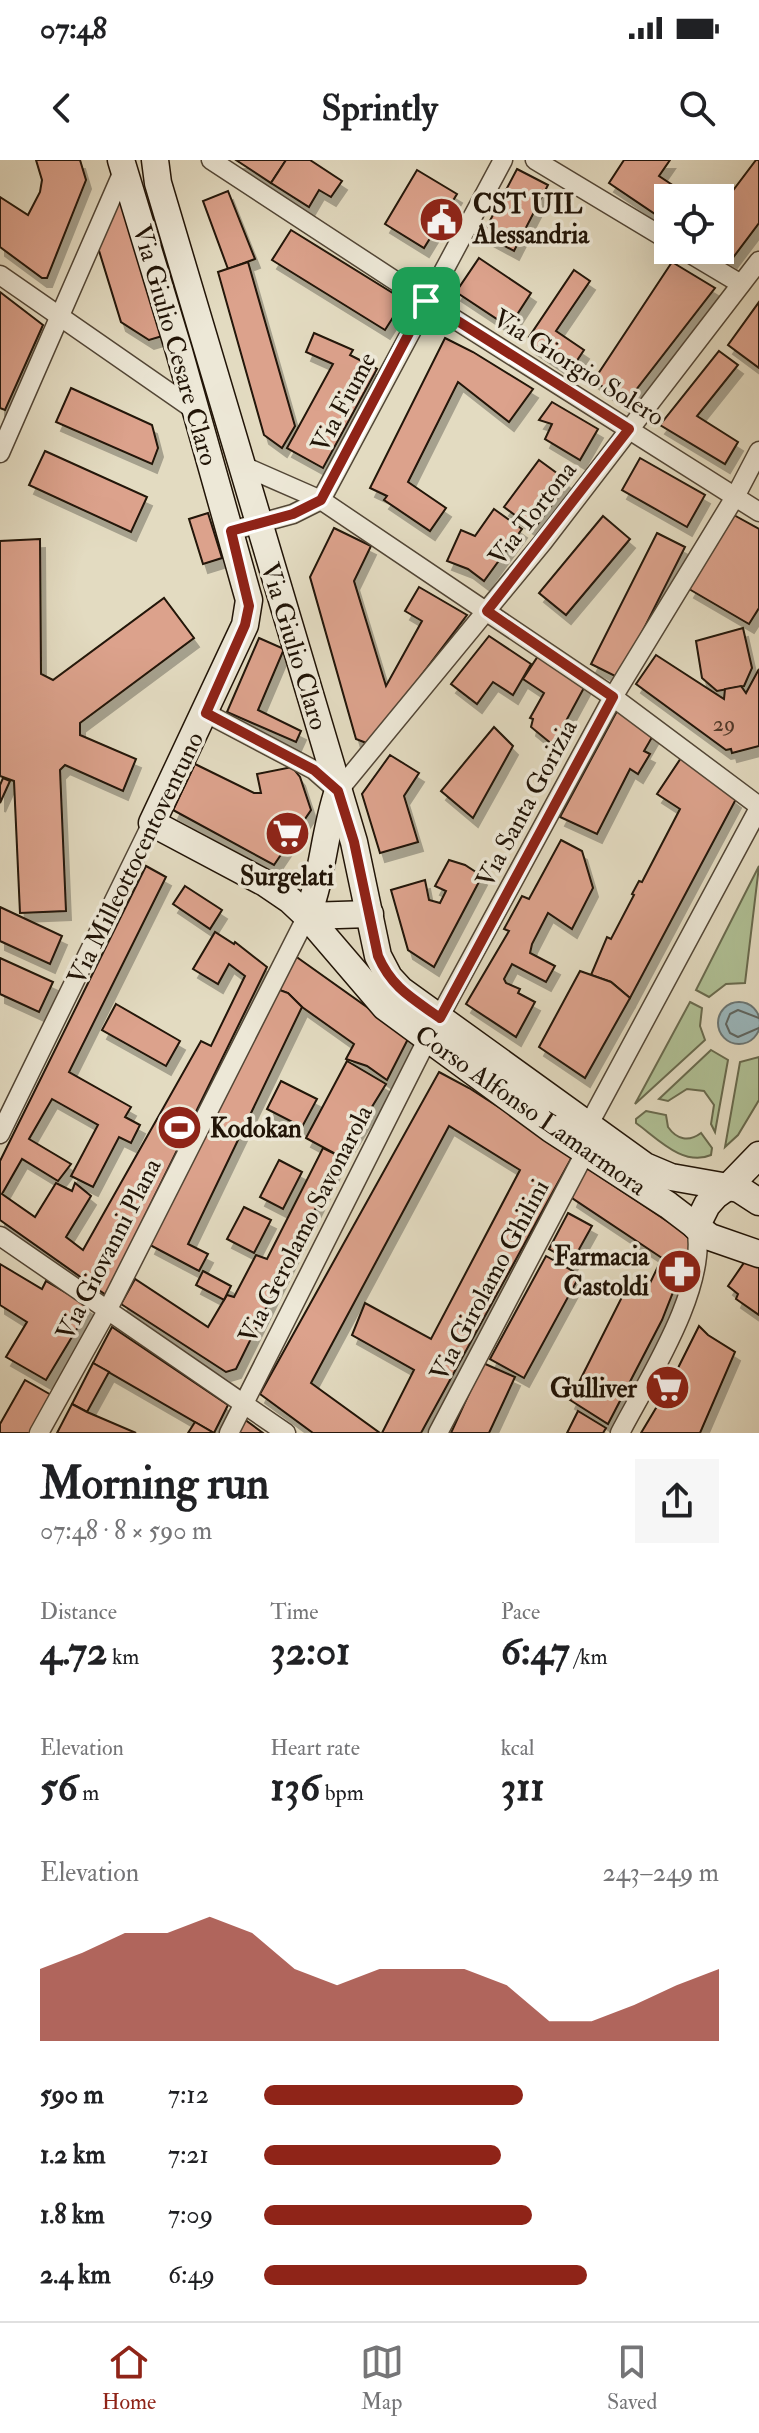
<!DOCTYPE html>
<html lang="en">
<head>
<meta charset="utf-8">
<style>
  :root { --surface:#fff; --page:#f6f6f6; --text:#202124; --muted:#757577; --line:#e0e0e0; --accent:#8f2418 }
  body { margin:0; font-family:"IM FELL Double Pica",serif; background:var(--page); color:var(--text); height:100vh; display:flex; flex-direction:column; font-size:30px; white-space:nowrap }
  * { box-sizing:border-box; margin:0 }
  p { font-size:26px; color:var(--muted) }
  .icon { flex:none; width:44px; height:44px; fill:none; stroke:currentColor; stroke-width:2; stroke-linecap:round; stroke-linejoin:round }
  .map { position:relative; height:1273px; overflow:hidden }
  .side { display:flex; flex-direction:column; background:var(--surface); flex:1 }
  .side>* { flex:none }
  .buttons { position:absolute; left:654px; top:24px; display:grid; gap:16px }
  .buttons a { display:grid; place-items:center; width:80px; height:80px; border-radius:0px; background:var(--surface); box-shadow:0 8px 32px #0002; font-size:40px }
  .pin { position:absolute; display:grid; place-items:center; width:68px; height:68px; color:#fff; margin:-34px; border-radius:16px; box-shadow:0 4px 12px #0006 }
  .round { display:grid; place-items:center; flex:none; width:84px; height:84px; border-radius:0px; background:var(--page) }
  .overview { display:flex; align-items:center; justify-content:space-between; height:136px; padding:0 40px }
  h1 { font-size:44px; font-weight:700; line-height:60px }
  .stats { display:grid; grid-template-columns:repeat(3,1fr); gap:12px; height:136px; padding:8px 40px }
  .stats div { display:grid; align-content:center }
  .stats b { font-size:40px; font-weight:700 }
  .stats small { font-size:22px; font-weight:400 }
  .stats p { font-size:22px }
  .chart { height:224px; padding:16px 40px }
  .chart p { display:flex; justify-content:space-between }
  .chart svg { width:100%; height:144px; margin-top:8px; fill:var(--accent); opacity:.7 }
  ul { padding:0 40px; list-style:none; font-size:26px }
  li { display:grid; grid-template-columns:128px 96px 1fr; align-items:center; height:60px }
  li i { height:20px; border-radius:10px; background:var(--accent) }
  .status { display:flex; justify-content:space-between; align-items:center; height:56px; padding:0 40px; background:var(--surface); direction:ltr }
  .status svg { height:22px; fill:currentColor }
  header { display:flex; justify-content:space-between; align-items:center; height:104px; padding:0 40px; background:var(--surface); font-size:36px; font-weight:700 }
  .dock { display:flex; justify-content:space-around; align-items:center; height:112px; border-top:2px solid var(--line); background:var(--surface); font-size:22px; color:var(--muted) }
  .dock a { display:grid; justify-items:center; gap:4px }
  .dock .on { color:var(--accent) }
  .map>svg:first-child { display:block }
</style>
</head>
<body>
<div class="status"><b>07:48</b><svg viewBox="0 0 49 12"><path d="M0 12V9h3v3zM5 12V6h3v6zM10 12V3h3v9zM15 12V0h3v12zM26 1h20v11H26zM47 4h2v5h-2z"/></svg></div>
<header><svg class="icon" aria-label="back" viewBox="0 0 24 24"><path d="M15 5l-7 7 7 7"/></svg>Sprintly<svg class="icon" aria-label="search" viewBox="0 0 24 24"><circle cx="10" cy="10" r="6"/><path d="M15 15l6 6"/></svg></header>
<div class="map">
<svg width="759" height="1273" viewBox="0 0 759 1273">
  <defs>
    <filter id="shadow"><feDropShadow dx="5" dy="9" stdDeviation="0" flood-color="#0004"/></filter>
  </defs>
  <rect width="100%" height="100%" fill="#e3dbc1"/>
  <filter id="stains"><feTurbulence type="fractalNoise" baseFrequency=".0025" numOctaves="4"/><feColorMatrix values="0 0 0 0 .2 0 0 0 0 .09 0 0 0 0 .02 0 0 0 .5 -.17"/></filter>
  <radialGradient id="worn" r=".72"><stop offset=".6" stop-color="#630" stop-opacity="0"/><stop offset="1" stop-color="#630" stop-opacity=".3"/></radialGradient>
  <!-- green -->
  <g fill="#b0c196" stroke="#686a4e" stroke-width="2">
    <path d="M759,706L745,823L726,824L709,837L696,830Z"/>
    <path d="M690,842L702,848L700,866L705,880L635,944Z"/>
    <path d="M711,890L728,900L715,972L711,964L714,945L704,931L687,929L668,941L659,939Z"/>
    <path d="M759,897V940L738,975L725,987L740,902Z"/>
    <path d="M646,951L666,955L668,967C677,980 689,982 701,973L712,988L711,995C683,1007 657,978 636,963V959Z"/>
  </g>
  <!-- water -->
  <circle fill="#9ab8be" stroke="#6a7675" stroke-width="2" cx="739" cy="863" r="21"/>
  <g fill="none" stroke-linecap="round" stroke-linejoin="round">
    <!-- shore -->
    <path stroke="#5e6662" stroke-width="2" d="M759,858L738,850L730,854L726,864L730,873L738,877L759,868"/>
  </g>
  <!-- building -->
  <g fill="#dca28c" stroke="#211407" stroke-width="2" filter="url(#shadow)">
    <path d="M36,0H80L86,20L47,118H42L0,87V37L28,55L40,32L42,20Z"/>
    <path d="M236,0H286L271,23Z"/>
    <path d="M286,0H310L342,21L331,37L319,30L309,47L271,23Z"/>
    <path d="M624,0H670L659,16L680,30L675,38H668V48L661,58L609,23Z"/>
    <path d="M756,0H759V63L732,99L716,90H720V43L722,45Z"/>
    <path d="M517,9L548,25L514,91L483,74Z"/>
    <path d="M417,10L457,34L424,88L385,64Z"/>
    <path d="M228,31L255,99L228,109L203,41Z"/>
    <path d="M128,40L169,174L149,180L121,162L96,81L111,46Z"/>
    <path d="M291,70L404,140L385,170L272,100Z"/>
    <path d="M479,98L531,133L509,167L456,132Z"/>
    <path d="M248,102L295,266L282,288L264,275L218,112Z"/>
    <path d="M672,102L715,128L625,244L594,220Z"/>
    <path d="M574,110L590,121L556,171L584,190L570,211L531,185L534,180L529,177Z"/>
    <path d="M0,132L43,165L5,250L0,248Z"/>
    <path d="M759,142V208L728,185Z"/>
    <path d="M314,173L353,190L350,195L377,209L323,308L287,288L333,204L306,192Z"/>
    <path d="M445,178L473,192L533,229L509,262L458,222L408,322L446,348L430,371L384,340L387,336L370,328Z"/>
    <path d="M719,191L738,205L697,256L738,282L725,304L660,265Z"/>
    <path d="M71,228L152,265L158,288L152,304L56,262Z"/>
    <path d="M552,242L598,269L580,300L545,279L552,264L539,260Z"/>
    <path d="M45,291L147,337L131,372L29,325Z"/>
    <path d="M640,298L705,335L687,367L622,330Z"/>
    <path d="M539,300L569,322L534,369L504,347Z"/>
    <path d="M494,349L522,369L484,421L468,409L447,401L461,370L475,376Z"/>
    <path d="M208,353L222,398L203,404L189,359Z"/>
    <path d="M732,354L759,369V448L749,464L689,429Z"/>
    <path d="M603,356L630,379L566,455L539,433Z"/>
    <path d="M334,368L371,386L354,421L386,526L422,461L405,451L419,427L467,455L369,584L356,579L310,417Z"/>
    <path d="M657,373L685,387L619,518L591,504Z"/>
    <path d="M40,379L41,514L53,520L164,438L194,478L80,563V575L136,599L123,631L65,605L60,610L66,751L20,753L14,621L0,616V381Z"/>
    <path d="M743,468L752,508L744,526L717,531L702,518L696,481Z"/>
    <path d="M489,476L531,504L513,535L493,522L477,544L451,524Z"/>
    <path d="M259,478L284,489L258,550L301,571L296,582L227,552Z"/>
    <path d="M540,493L586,524L553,585L531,567L533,559L530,558L544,533L523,519Z"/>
    <path d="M656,495L724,539L725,529L741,526L746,533L759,509V586L732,593L731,589L726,590L636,524Z"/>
    <path d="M617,551L655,572L644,591L650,594L638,614L630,609L597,674L560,657Z"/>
    <path d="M494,567L513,586L473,658L441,631Z"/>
    <path d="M390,595L419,613L404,636L418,682L380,693L362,634Z"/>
    <path d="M681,598L736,639L630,838L611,822L591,815L607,777L611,779L634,735L632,734L639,721L642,722L680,649L657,634Z"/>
    <path d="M195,604L254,633H261L257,614L292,607L300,617L311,650L274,705L173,650Z"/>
    <path d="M3,618L10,621L0,643V625Z"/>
    <path d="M561,680L582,691L593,728L572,769L548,753L532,784L530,793L555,806L546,822L512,804L504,819L506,823L520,829L518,833L535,842L516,877L466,844L509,771L504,769L522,736L529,739Z"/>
    <path d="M449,700L465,705L482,716L434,807L408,790L391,730L425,720L429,740L440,743L446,731L435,726Z"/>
    <path d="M146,706L166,717L69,912L131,947L125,957L140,965L131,983L119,977L93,1027L71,1016L98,965L52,939L29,979L71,1004L58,1021L22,999L2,1034L35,1057L56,1023L72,1031L75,1023L91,1036L66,1077L83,1090L201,881L211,886L245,816L229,804L218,824L193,809L215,772L234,784L235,782L267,807L106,1135L0,1060V1001Z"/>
    <path d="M185,726L222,750L210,769L173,744Z"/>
    <path d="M0,747L62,776L50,804L0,781Z"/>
    <path d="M291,793L409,877L387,920L367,906L346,899L354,884L302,847L288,833L274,828Z"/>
    <path d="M0,798L53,822L39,852L0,834Z"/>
    <path d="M580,811L611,822L630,838L585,918L539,887Z"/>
    <path d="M274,828L288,833L302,847L188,1084L208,1094L199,1111L150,1085Z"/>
    <path d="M116,844L180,881L166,906L102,870Z"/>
    <path d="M347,901L386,924L341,997L306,978Z"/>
    <path d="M439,912L469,928L573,995L421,1273H382L414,1210L352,1175L365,1143L431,1179L520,1010L449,966L311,1223L380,1273H313L260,1234Z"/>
    <path d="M281,921L317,939L302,967L267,949Z"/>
    <path d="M323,988L341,997L236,1209L226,1212L121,1144L135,1119L208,1167L227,1135L234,1137L256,1095L267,1099Z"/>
    <path d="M279,1000L302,1012L283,1049L260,1037Z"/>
    <path d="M584,1006L694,1079L662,1160L608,1264L570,1240L626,1129L643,1138L662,1098L572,1038Z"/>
    <path d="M244,1047L271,1060L254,1093L227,1079Z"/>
    <path d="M568,1053L592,1066L572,1102L549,1089Z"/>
    <path d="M750,1094L759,1100V1155L736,1139L738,1134L728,1126Z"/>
    <path d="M546,1096L580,1115L524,1218L490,1199Z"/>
    <path d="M0,1104L42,1129L46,1121L90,1147L46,1220L6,1197L27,1162L0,1145Z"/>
    <path d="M203,1111L231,1126L224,1140L196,1125Z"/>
    <path d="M699,1166L708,1175L735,1192L700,1273H641L668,1228Z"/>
    <path d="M112,1167L228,1245L214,1273L93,1203Z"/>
    <path d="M93,1203L109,1212L87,1252L72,1244Z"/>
    <path d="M483,1203L515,1217L489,1273H451Z"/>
    <path d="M25,1220L53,1236L32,1273H0V1264Z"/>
    <path d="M72,1244L87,1252L136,1273H57Z"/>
    <path d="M578,1251L606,1268L603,1273H567Z"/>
    <path d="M244,1259L263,1273H236Z"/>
    <path d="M195,1262L214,1273H188Z"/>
  </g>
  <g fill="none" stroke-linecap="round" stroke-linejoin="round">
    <defs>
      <g id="street">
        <path d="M211,0L426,141L759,352"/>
        <path d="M535,0L668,80"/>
        <path d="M684,90L741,124"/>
        <path d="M0,115L196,251"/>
        <path d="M0,293L124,9"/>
        <path d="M241,305L321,340L613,537L759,646"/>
        <path d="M231,371L293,354L321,340L503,0"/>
        <path d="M206,553L314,610L338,631L543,382L759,101"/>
        <path d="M589,964L759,648"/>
        <path d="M0,974L152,663"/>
        <path d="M0,1076L286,1273"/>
        <path d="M39,1273L107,1151L307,756"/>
        <path d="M229,1273L428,878L613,537L735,337L759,291"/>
        <path d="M438,1273L586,991"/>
        <path d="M620,1273C647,1221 709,1126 696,1067"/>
      </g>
      <g id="secondary">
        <path d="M121,0L179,191L249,440L245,465L152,663L265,723L290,740L307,756L385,847L551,969L668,1045L710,1077L759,1094"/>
        <path d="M155,0L158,23L354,682L378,796L389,817L401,830L645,1006L671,1017L739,1029L759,1042"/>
        <path d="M338,631C324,672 323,716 307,756L370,754"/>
        <path d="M696,1067L707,1045L715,1036L729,1026L759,995"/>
      </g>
    </defs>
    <!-- street casing -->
    <use href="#street" stroke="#524636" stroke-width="21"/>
    <!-- secondary casing -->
    <use href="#secondary" stroke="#211407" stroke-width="29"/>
    <!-- street -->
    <use href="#street" stroke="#ede8d7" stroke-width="18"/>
    <!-- secondary -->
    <use href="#secondary" stroke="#ede8d7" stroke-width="26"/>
  </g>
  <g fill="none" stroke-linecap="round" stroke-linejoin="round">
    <defs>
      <path id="route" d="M426,141L629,269L487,451L613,537L440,858C412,838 392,828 378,796L354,682L338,631L314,610L206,553L245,465L249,446L231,371L293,354L321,340Z"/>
    </defs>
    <!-- route casing -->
    <use href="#route" stroke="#fff" stroke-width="16"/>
    <!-- route -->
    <use href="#route" stroke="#8f2418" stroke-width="10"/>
  </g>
  <!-- icons -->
  <defs>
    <symbol id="civic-disc" viewBox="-11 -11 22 22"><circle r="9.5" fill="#8f2418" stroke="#ede8d7"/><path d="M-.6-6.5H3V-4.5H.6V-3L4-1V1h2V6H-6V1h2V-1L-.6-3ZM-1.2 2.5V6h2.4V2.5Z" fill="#fff"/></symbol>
    <symbol id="supermarket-disc" viewBox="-11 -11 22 22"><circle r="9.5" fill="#8f2418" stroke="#ede8d7"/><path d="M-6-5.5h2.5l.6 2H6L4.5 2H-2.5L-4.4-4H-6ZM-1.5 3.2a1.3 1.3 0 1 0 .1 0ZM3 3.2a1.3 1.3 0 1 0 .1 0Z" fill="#fff"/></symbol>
    <symbol id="stadium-disc" viewBox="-11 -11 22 22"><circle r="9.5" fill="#8f2418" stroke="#ede8d7"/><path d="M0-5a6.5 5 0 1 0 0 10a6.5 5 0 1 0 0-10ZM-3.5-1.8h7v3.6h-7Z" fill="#fff"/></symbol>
    <symbol id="pharmacy-disc" viewBox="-11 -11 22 22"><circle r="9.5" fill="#8f2418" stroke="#ede8d7"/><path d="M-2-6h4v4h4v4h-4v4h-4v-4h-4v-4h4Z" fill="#fff"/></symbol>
  </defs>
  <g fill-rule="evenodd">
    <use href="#civic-disc" x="416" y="34" width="51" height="51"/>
    <use href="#supermarket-disc" x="262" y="648" width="51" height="51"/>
    <use href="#stadium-disc" x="154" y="942" width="51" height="51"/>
    <use href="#pharmacy-disc" x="654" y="1086" width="51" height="51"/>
    <use href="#supermarket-disc" x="642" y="1202" width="51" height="51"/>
  </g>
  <g text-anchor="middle" stroke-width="7" stroke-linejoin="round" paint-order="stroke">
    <!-- number labels -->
    <g font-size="22" fill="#503828">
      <text x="724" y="571">29</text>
    </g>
    <!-- poi labels -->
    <g font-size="26" font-weight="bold" fill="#211407" stroke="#ede8d7" text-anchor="start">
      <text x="473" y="53">CST UIL<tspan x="473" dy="30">Alessandria</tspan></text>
      <text x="287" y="725" text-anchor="middle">Surgelati</text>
      <text x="210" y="977">Kodokan</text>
      <text x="649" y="1105" text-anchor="end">Farmacia<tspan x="649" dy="30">Castoldi</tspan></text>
      <text x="637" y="1237" text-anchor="end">Gulliver</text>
    </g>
    <!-- street labels -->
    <g font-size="26" fill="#211407" stroke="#ede8d7">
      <text transform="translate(176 185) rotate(74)" y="9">Via Giulio Cesare Claro</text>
      <text transform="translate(579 207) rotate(32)" y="9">Via Giorgio Solero</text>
      <text transform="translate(343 242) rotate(-62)" y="9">Via Fiume</text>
      <text transform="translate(532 353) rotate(-52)" y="9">Via Tortona</text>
      <text transform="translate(295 486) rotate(73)" y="9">Via Giulio Claro</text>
      <text transform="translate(526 643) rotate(-62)" y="9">Via Santa Gorizia</text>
      <text transform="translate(135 698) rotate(-64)" y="9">Via Milleottocentoventuno</text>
      <text transform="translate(531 950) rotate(35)" y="9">Corso Alfonso Lamarmora</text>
      <text transform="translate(305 1064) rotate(-63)" y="9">Via Gerolamo Savonarola</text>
      <text transform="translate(108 1089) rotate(-63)" y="9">Via Giovanni Plana</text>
      <text transform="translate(489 1120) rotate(-62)" y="9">Via Girolamo Ghilini</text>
    </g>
  </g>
  <rect width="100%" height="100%" filter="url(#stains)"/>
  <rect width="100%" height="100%" fill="url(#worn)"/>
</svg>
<div class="buttons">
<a><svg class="icon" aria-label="locate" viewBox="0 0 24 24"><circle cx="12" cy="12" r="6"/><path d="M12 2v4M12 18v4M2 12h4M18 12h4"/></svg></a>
</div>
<div class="pin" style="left:426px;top:141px;background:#1e9e55"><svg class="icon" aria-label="arrive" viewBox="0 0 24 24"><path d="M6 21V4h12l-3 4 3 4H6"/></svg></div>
</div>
<section class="side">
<div class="overview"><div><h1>Morning run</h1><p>07:48 · 8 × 590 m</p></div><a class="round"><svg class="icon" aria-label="share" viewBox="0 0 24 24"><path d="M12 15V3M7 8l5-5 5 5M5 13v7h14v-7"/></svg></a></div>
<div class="stats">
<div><p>Distance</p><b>4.72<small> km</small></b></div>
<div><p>Time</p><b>32:01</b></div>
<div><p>Pace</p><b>6:47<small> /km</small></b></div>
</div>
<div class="stats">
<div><p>Elevation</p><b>56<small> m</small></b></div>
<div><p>Heart rate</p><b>136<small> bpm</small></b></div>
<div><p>kcal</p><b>311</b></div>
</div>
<div class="chart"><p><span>Elevation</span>243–249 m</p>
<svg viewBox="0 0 160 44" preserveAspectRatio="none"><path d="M0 44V22L10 17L20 11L30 11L40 6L50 11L60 22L70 27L80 22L90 22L100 22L110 27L120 38L130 38L140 33L150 27L160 22V44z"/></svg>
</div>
<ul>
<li><b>590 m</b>7:12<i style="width:57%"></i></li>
<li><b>1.2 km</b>7:21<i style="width:52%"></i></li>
<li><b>1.8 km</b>7:09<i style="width:59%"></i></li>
<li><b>2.4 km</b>6:49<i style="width:71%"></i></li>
</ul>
</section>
<nav class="dock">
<a class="on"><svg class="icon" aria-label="home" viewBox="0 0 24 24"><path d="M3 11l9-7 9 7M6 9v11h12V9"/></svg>Home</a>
<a><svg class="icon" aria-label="map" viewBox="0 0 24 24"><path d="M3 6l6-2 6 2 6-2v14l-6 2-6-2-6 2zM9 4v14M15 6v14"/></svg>Map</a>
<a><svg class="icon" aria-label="saved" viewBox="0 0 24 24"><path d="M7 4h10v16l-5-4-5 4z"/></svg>Saved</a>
</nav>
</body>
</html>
